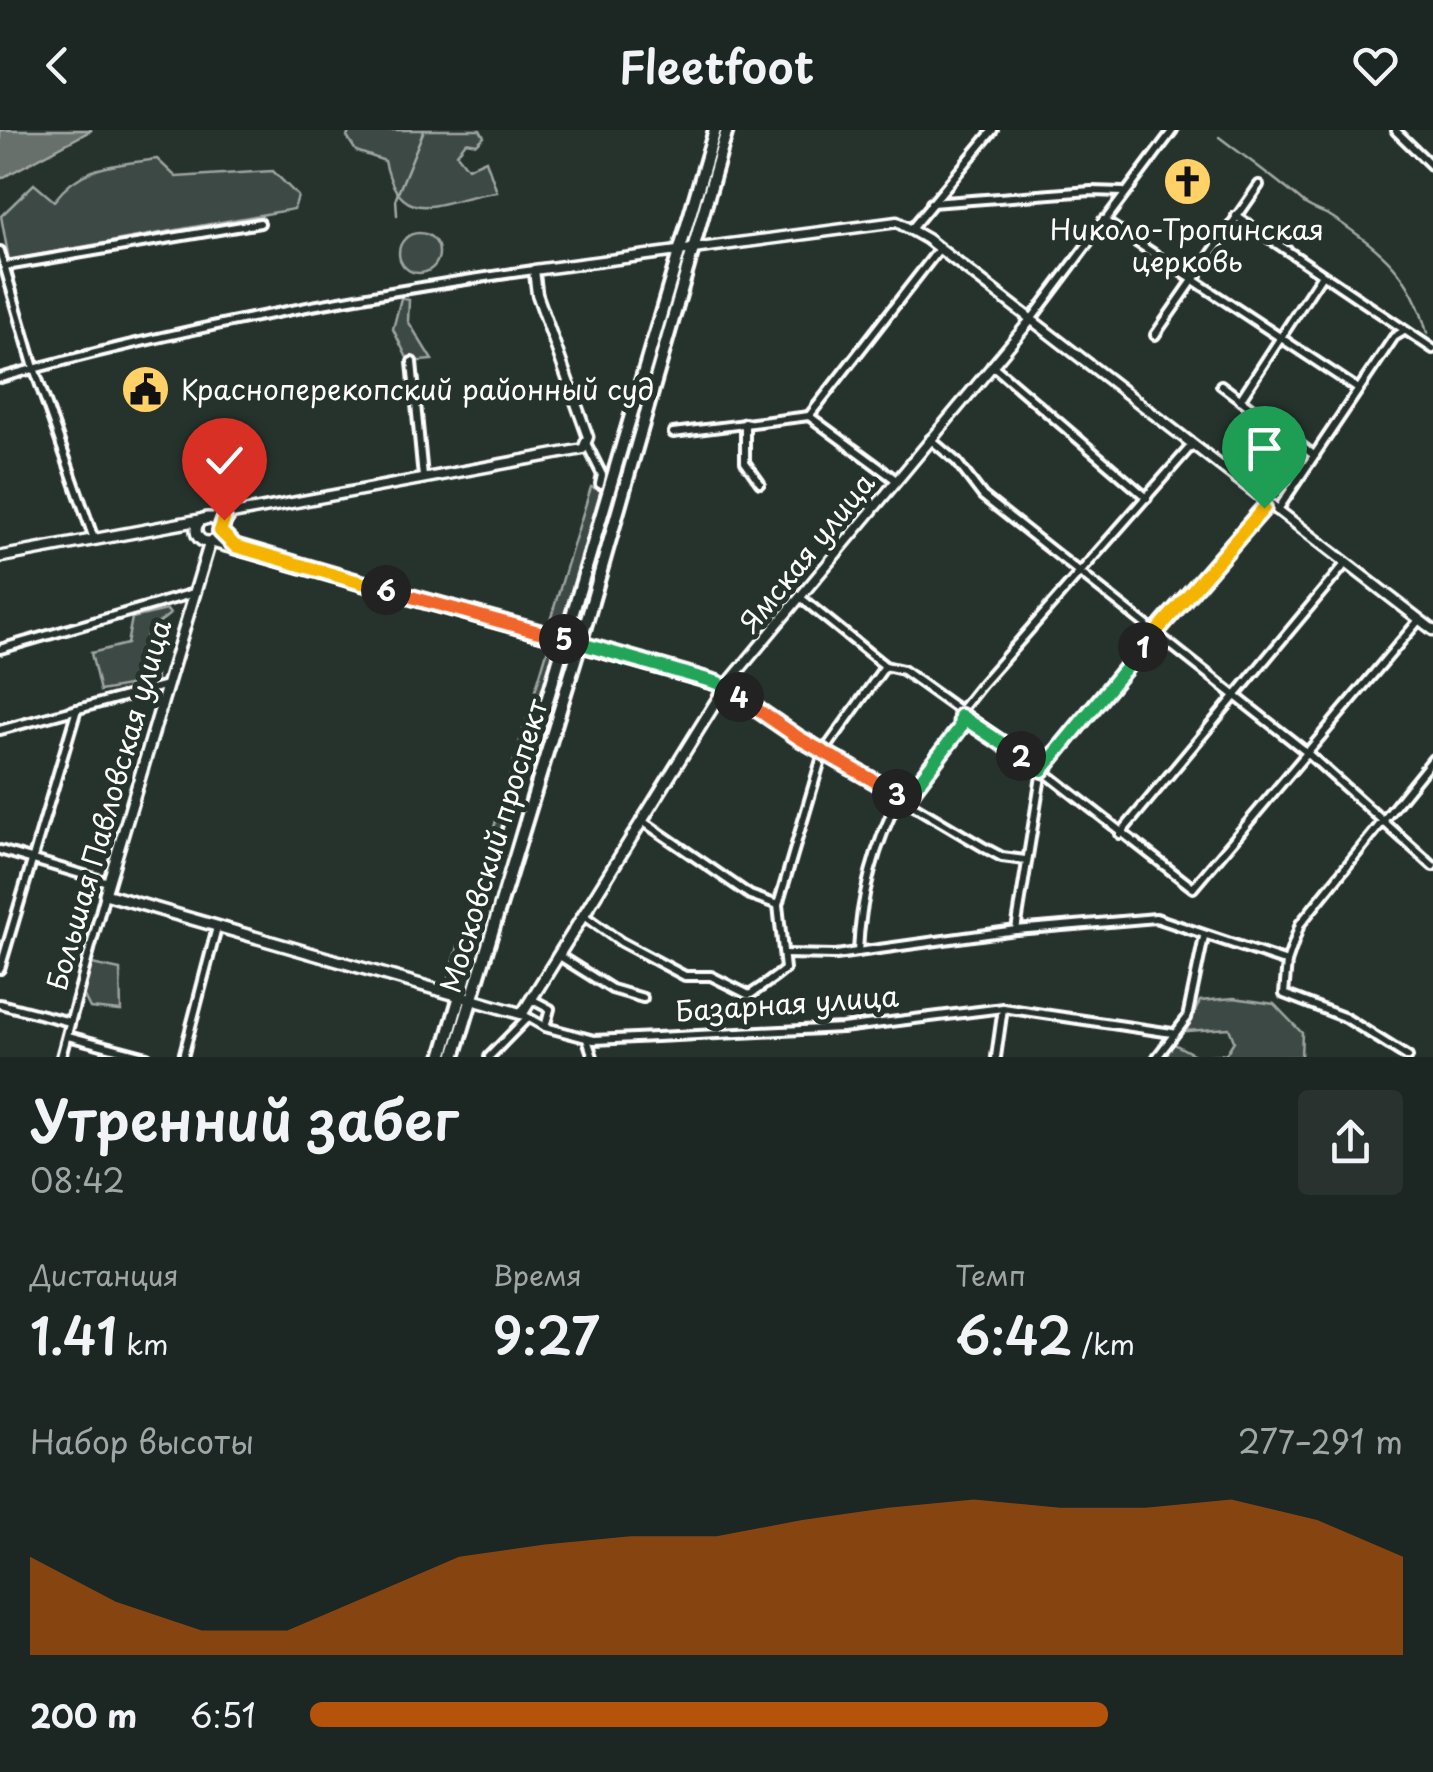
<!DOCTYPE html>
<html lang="ru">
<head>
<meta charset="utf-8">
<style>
  :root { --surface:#1c2622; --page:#29322f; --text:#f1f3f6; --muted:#a0a5a5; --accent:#b45309 }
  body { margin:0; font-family:"Playpen Sans",sans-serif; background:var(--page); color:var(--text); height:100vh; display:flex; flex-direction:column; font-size:38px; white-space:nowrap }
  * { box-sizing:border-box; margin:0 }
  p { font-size:32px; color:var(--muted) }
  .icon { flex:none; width:55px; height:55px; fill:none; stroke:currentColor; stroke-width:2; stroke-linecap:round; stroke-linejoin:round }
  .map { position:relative; height:927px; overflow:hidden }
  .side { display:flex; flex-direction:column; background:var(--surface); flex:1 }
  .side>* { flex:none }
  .pin { position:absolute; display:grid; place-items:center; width:85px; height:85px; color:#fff; margin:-102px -42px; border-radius:50% 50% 50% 0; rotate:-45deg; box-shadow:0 0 10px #0007 }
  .pin .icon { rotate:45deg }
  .km { position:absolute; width:50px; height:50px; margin:-25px; border-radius:50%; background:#222; color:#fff; font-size:28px; line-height:50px; text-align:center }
  .round { display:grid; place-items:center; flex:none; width:105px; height:105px; border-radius:10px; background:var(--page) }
  .head { display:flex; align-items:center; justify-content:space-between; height:170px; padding:0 30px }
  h1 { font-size:55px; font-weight:600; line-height:75px }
  .stats { display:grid; grid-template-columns:repeat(3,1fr); gap:15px; height:170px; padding:10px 30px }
  .stats div { display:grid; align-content:center }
  .stats b { font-size:50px; font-weight:600 }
  .stats small { font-size:28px; font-weight:400 }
  .stats p { font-size:28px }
  .chart { height:280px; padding:20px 30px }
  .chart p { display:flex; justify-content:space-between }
  .chart svg { width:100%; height:180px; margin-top:10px; fill:var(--accent); opacity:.7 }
  ul { padding:0 30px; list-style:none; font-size:32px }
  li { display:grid; grid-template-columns:160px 120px 1fr; align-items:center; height:75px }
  li i { height:25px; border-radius:12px; background:var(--accent) }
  header { display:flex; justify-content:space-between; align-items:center; height:130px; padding:0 30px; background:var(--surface); font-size:45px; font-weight:600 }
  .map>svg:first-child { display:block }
</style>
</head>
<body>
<header><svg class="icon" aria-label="back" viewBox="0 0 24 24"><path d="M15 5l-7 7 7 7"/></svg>Fleetfoot<svg class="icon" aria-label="heart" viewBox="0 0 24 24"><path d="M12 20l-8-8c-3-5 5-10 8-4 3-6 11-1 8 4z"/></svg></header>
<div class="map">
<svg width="1433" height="927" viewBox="0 0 1433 927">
  <rect width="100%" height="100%" fill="#26332d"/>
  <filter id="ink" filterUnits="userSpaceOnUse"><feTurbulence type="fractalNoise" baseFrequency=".01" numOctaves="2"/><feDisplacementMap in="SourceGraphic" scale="20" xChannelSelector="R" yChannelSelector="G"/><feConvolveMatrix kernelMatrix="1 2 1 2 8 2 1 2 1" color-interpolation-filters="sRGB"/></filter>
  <g filter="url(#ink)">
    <!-- green -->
    <g fill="#3e4944" stroke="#9ea4a2" stroke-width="2.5">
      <path d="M350,0H480L484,7L477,14L466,12L457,24L468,38L486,30L497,62C443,67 401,105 385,31L356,21L347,7Z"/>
      <path d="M157,29L176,47L273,41L298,66L294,79L9,130L1,86L34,54L54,71C82,34 113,36 157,29Z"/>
      <circle cx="419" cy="123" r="20"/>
      <path d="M401,168L409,170L408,191L432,230L409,232L393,199Z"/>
      <path d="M591,357L606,362L564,490L557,496L549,494Z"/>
      <path d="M167,480L170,484L147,502C146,521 157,527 156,551L100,561L91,523L127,514L132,488Z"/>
      <path d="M548,518L558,530L456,850L446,857Z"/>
      <path d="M92,834L120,840L121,881L90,878L82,862Z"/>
      <path d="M1234,868L1274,874L1302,903L1301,927H1163L1172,913L1197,926L1226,924L1234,911L1229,898L1186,901L1200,871Z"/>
    </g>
    <!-- water -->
    <path fill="#67706c" stroke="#a4a9a7" stroke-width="2.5" d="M0,0H92L0,49Z"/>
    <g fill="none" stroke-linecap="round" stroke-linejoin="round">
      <!-- stream -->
      <g stroke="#a4a9a7" stroke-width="2.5">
        <path d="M1219,7C1248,29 1276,49 1304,73C1312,79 1323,82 1332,87C1381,119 1412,144 1427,203"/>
        <path d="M397,85L396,68L424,0"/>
      </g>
      <defs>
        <g id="minor">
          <path d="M1396,1L1433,37"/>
          <path d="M931,73L1091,61L1123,62"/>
          <path d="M1236,86L1433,219"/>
          <path d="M1103,90L1358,259"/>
          <path d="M912,98L993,0"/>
          <path d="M0,121L34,238L94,409"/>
          <path d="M6,136L260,93"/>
          <path d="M1030,191L1173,0"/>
          <path d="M1155,205L1259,55"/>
          <path d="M412,232L423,347"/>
          <path d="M992,235L1147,368"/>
          <path d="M0,248C176,199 353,165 534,140"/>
          <path d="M1221,255L1315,326"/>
          <path d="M1240,270L1321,146"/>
          <path d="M809,286L939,119"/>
          <path d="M745,293V332L760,353"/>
          <path d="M673,303L809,286L896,350"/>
          <path d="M930,309L957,332L983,366L1305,621L1433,736"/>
          <path d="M587,315L602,345L600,354"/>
          <path d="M1277,381L1394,207L1404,201"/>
          <path d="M801,468L885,536L903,540L1042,640L1193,758L1419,490"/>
          <path d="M0,519L194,463"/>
          <path d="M725,557L799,608L985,718L1002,727L1025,730"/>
          <path d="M0,600L167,555"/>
          <path d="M905,669L960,598L962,579L981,555L1192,315"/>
          <path d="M641,690L750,765L778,775"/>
          <path d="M1120,704L1346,433"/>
          <path d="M0,720L108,752"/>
          <path d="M583,785L621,812L685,846H711L749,865C753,863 783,842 785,839L778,775L823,623L885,536"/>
          <path d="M1016,800L1042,640L1154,503L1268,374"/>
          <path d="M858,822C860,768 875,713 900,666"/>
          <path d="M784,824L836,825L1016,800L1156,788L1287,832"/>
          <path d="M561,827L612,859L643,868"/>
          <path d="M0,839L77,579"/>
          <path d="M533,870L550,879L545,897"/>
          <path d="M0,874L70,892"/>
          <path d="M522,884L545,897L594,910L842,898L1003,878L1172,903"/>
          <path d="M68,906L147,927"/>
          <path d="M587,909L593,927"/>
          <path d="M61,927L105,764"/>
          <path d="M183,927L217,797"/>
          <path d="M489,927L527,888"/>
          <path d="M996,927L1003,878"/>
          <path d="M1157,927L1187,888L1204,807"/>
          <path d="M1408,927L1346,888L1284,864L1287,832L1300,794L1433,629"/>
        </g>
        <g id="tertiary">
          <path d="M205,389L583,319L588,307L537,164L534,140L897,92L927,109L1433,500"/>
          <path d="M220,399L231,385"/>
          <path d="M725,557L1029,192"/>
        </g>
        <g id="secondary">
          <circle cx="208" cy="400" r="12"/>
          <path d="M210,412L105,764L522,884L725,557L212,412"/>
          <path d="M0,427L205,389"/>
        </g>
        <g id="primary">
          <path d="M442,927L715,0"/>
          <path d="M454,927L580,514L727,0"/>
        </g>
      </defs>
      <!-- minor casing -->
      <use href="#minor" stroke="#fff" stroke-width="14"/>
      <!-- tertiary casing -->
      <use href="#tertiary" stroke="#fff" stroke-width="15"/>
      <!-- secondary casing -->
      <use href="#secondary" stroke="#fff" stroke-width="16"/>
      <!-- primary casing -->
      <use href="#primary" stroke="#fff" stroke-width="18"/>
      <!-- minor -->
      <use href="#minor" stroke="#26332d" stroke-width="6"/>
      <!-- tertiary -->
      <use href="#tertiary" stroke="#26332d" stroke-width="8"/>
      <!-- secondary -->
      <use href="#secondary" stroke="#26332d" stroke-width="9"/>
      <!-- primary -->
      <use href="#primary" stroke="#26332d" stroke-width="10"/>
    </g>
  </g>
  <g fill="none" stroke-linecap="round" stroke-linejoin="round" filter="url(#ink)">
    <defs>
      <path id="split-1" d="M1143,517L1264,378"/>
      <path id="split-2" d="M1021,626L1042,640L1143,517"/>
      <path id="split-3" d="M897,664L906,669L960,598L961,586L1021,626"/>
      <path id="split-4" d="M739,567L799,608L897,664"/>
      <path id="split-5" d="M564,509L718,553L739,567"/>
      <path id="split-6" d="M386,460L564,509"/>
      <path id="split-7" d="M224,390L220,401L235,416L386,460"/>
    </defs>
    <!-- split-1 casing -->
    <use href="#split-1" stroke="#fff" stroke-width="20"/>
    <!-- split-2 casing -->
    <use href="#split-2" stroke="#fff" stroke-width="20"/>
    <!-- split-3 casing -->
    <use href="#split-3" stroke="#fff" stroke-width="20"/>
    <!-- split-4 casing -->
    <use href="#split-4" stroke="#fff" stroke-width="20"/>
    <!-- split-5 casing -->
    <use href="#split-5" stroke="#fff" stroke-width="20"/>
    <!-- split-6 casing -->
    <use href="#split-6" stroke="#fff" stroke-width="20"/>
    <!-- split-7 casing -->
    <use href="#split-7" stroke="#fff" stroke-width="20"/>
    <!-- split-1 -->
    <use href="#split-1" stroke="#f5b400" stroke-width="12"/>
    <!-- split-2 -->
    <use href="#split-2" stroke="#22a559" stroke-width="12"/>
    <!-- split-3 -->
    <use href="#split-3" stroke="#22a559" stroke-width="12"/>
    <!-- split-4 -->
    <use href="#split-4" stroke="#f0652b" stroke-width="12"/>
    <!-- split-5 -->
    <use href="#split-5" stroke="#22a559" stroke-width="12"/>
    <!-- split-6 -->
    <use href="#split-6" stroke="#f0652b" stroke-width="12"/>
    <!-- split-7 -->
    <use href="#split-7" stroke="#f5b400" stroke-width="12"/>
  </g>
  <!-- icons -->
  <defs>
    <symbol id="church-disc" viewBox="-11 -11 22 22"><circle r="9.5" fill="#ffd166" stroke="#26332d"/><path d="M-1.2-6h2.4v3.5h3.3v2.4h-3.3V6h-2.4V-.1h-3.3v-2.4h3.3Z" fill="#111"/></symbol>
    <symbol id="civic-disc" viewBox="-11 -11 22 22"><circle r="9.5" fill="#ffd166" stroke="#26332d"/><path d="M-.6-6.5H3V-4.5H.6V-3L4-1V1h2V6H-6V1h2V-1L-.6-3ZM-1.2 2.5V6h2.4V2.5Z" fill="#111"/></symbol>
  </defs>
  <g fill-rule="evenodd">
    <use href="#church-disc" x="1160" y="24" width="55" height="55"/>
    <use href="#civic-disc" x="118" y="232" width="55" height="55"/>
  </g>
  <g text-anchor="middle" stroke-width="10" stroke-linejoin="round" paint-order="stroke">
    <!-- poi labels -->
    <g font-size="28" fill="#fff" stroke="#26332d">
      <text x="1187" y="110">Николо-Тропинская<tspan x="1187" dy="32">церковь</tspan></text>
      <text x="181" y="270" text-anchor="start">Красноперекопский районный суд</text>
    </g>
    <!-- street labels -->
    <g font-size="28" fill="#fff" stroke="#26332d">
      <text transform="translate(807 423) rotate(-51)" y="10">Ямская улица</text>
      <text transform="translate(109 675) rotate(-74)" y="10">Большая Павловская улица</text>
      <text transform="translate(494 716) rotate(-73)" y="10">Московский проспект</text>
      <text transform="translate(787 874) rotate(-4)" y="10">Базарная улица</text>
    </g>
  </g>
</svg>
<div class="pin" style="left:1264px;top:378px;background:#1e9e55"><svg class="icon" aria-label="arrive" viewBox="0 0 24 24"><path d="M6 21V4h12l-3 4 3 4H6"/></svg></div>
<div class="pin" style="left:224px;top:390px;background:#d93025"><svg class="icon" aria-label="check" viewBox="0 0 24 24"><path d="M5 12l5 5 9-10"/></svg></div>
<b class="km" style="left:1143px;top:517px">1</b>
<b class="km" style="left:1021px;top:626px">2</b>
<b class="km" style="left:897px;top:664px">3</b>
<b class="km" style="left:739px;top:567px">4</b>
<b class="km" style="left:564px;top:509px">5</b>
<b class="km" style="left:386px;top:460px">6</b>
</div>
<section class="side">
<div class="head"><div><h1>Утренний забег</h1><p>08:42</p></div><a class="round"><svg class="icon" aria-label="share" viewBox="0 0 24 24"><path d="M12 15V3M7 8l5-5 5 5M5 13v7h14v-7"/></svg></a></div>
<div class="stats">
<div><p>Дистанция</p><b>1.41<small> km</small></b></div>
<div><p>Время</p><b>9:27</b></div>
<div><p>Темп</p><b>6:42<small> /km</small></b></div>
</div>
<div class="chart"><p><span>Набор высоты</span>277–291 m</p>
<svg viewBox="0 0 160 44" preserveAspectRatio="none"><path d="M0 44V20L10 31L20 38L30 38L40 29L50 20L60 17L70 15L80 15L90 11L100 8L110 6L120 8L130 8L140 6L150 11L160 20V44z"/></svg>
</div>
<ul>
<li><b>200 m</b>6:51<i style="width:73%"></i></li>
</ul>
</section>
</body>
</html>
